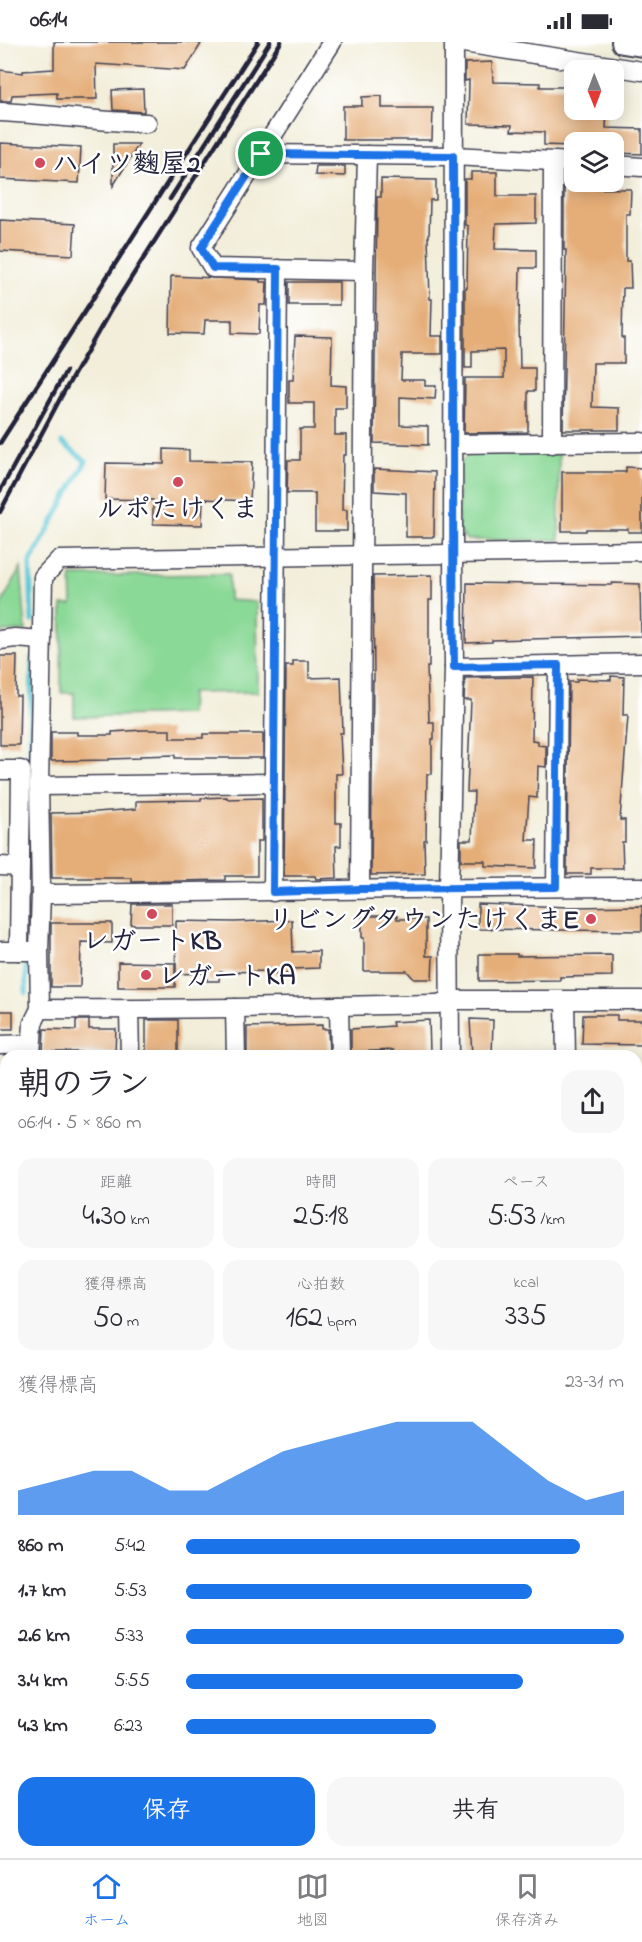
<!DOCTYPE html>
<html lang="ja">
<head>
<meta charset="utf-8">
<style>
  :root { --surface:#fff; --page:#f7f7f7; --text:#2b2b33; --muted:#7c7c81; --line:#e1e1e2; --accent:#1a73e8 }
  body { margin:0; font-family:"Indie Flower","Klee One",sans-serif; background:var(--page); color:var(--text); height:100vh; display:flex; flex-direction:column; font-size:22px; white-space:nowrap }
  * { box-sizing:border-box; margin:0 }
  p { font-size:20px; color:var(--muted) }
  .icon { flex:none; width:33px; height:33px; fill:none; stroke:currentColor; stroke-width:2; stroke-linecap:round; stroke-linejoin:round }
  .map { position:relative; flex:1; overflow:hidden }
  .drawer { position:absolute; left:0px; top:1008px; width:642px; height:808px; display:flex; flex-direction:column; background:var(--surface); border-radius:18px 18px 0 0; box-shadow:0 3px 15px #0003 }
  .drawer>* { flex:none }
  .needle { width:39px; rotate:179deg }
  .buttons { position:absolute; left:564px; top:18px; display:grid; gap:12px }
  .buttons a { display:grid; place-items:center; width:60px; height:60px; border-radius:12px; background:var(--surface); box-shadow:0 3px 15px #0003; font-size:30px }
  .pin { position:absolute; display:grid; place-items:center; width:51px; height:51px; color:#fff; margin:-26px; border:3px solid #fff; border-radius:50%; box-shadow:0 2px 6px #0007 }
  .round { display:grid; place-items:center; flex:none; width:63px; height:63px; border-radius:18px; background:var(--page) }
  .headline { display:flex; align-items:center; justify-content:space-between; height:102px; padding:0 18px }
  h1 { font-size:33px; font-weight:600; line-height:45px }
  .stats { display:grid; grid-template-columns:repeat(3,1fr); gap:9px; height:102px; padding:6px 18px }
  .stats div { display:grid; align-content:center; border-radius:15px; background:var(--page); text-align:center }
  .stats b { font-size:30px; font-weight:600 }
  .stats small { font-size:16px; font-weight:400 }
  .stats p { font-size:16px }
  .chart { height:168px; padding:12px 18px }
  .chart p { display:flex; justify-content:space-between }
  .chart svg { width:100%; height:108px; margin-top:6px; fill:var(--accent); opacity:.7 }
  .action { display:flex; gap:12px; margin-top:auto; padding:12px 18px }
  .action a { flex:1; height:69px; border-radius:18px; background:var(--accent); color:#fff; font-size:24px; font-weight:600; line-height:69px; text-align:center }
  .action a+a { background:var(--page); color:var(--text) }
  ul { padding:0 18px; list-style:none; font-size:20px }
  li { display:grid; grid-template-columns:96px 72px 1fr; align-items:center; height:45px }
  li i { height:15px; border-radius:8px; background:var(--accent) }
  .status { display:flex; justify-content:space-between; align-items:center; height:42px; padding:0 30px; background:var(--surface); direction:ltr }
  .status svg { height:16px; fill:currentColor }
  .dock { display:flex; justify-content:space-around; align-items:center; height:84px; border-top:2px solid var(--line); background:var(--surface); font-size:16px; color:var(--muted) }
  .dock a { display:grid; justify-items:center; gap:3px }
  .dock .on { color:var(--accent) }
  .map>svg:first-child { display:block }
</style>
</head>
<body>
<div class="status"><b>06:14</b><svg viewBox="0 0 49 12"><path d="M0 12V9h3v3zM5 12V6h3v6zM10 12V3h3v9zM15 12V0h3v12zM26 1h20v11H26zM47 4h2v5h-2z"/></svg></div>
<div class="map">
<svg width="642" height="1816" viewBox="0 0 642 1816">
  <rect width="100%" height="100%" fill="#fff"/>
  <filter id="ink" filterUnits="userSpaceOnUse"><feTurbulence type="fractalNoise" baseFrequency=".0167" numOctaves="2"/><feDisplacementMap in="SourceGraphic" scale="12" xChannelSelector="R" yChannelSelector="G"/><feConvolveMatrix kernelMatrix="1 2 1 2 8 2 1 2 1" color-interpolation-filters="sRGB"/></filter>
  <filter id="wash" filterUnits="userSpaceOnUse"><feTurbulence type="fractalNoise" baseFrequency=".008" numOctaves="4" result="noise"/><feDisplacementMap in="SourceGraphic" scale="24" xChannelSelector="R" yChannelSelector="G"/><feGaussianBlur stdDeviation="1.35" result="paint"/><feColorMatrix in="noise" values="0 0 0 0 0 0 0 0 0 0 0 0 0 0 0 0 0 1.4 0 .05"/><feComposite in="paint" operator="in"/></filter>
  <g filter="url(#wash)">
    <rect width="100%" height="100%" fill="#f2eeda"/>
    <!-- green -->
    <g fill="#8bd997" stroke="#567e69" stroke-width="1.5">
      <path d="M559,411V498H467L458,488L459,422L469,412Z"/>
      <path d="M21,525L26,589L0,590V565Z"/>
      <path d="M229,532V558L257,560L258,650L191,651L190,672L74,675V651H61L62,563H72L71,534Z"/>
      <path d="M0,1608L6,1610V1810L28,1811L27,1815L0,1816Z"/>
    </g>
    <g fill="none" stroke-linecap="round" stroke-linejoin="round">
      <!-- stream -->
      <g stroke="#5cc7d7" stroke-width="5">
        <path d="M32,579L30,521L86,419L62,401"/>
        <path d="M30,735L32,615"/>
        <path d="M26,951V923"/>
      </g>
    </g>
    <g id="blocks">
      <!-- building -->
      <g fill="#e5ae78">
        <path d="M54,0H192L201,2L185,28L96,22L97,57H57V51L12,53L11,59H0V28L23,31V29L54,27Z"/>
        <path d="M492,20L493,40L540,41V45H570V68H607L606,86L642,87V112L614,111V100H571L570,104L544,103V90L511,89L512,83L468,82L469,38L465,39V21Z"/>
        <path d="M143,47L144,70L113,68L112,48Z"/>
        <path d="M382,54V66H433L432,98H343V64H362V55Z"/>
        <path d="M0,101L81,105L79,141L0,137Z"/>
        <path d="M113,102H139L113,144Z"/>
        <path d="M316,124H345V134L315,133Z"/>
        <path d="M471,130H497V154H536V181L496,182L495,207L536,208V226H520L519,281L520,326H535V349H528V390L464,391L465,336H504V308L472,309V326H465V246H467L468,184L465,183V137H471Z"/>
        <path d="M381,137L436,138V158H430L429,195H428L430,257H432L431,294H442V312H402L401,338H425V344H436L435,357L400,355V383L428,384V403L374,401L377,155H381Z"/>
        <path d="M564,146L631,147L630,172H626V219H630L631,246H623L622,296H624V321H593L592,365L619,366V388H563L566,208H564Z"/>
        <path d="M0,178L75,182L73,213L0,209Z"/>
        <path d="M171,234L260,238V240H267L266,263H260L259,292L232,291V278H205L204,292L170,291Z"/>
        <rect x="289" y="240" width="50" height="23"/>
        <path d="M295,294L332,295L331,343L346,344V366H335V393H346V413H343L342,468H347V489H315V451H287L288,418H300V387H314V361H289V338H293Z"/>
        <path d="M164,407L189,408V419L252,420L250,459L203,457L202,483L153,482V458L105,457L106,421L164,422Z"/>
        <path d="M626,425L642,426V490H628V487H586V489H562V430H626Z"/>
        <path d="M374,427L435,430L434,495H406V451L374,449Z"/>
        <path d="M432,533V558H429V625H427L429,680H434V697H432V732H427L426,798H424L425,832L371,833L373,639H374L373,534Z"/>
        <path d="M467,541L611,543L612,541L640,542L641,594L492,598V600L466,601Z"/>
        <path d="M0,614H17L16,654H20L19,703H0Z"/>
        <path d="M293,619H309V636L341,635L343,691H340L342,732H336V781H341V804H336L337,836L316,837L315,834H284L286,624H293Z"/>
        <path d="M611,634L624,635L623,673H628L620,778H625V800H622L623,826H591V832H567L569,640H577V637L611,638Z"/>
        <path d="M533,635L532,698L538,699V703L546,704V725L538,724L537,756L529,755L526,798H537L536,826L485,824V819H461V798H472L474,750H467L471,658H464L465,636Z"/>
        <path d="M143,688H170V696H203V692H263V716H175V713L140,714V716L109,717V718L51,719V690H77V693H112V690Z"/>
        <path d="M227,755V757L262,756V799H257V834H225V838L132,840V836H52L51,771L96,770L136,767V759L201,758V756Z"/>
        <path d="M132,862H172V883H131Z"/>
        <path d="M478,862L570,865L642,864V889L478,887Z"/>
        <path d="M362,874H397V877H426V914H433L432,937H414L407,929H364V896H362Z"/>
        <path d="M292,878L293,910L319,909V926L292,927V932L270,931V929L220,930L219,939H207V931L176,932V879L234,880Z"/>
        <path d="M51,881H112V901L81,900L80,945H51Z"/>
        <path d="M479,912H517V914L612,913V934L560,935V938L479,939Z"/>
        <path d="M118,920L175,921V945H118Z"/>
        <rect x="0" y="969" width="13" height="18"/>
        <path d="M583,973H617V978H642V1003L582,1002Z"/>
        <path d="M470,977L493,978L492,1014H472Z"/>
        <path d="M76,978H89V987H116L115,1010H43L44,987L76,988Z"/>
        <rect x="146" y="978" width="32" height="36"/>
        <path d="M429,978L430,1009L393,1011V1008L351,1010V987L393,984L392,980Z"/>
        <path d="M322,983V987H328L329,1011H323V1014H247V985Z"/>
      </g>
    </g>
  </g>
  <g filter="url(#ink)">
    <use href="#blocks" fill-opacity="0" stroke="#414153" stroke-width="1.5"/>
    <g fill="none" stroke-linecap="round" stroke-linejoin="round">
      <defs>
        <g id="minor">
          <path d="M332,0L201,206L213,226L364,229"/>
          <path d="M457,0L642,29"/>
          <path d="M0,70C49,72 98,80 147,81"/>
          <path d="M261,112L453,114L574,120"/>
          <path d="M614,123L642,125"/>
          <path d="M454,402L642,400"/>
          <path d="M552,402L553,119"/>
          <path d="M0,598L15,596L42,598"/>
          <path d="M454,625L642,621"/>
          <path d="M0,728H21L19,909"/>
          <path d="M39,744L274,741"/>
          <path d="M0,824L20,825"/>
          <path d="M556,845L558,623"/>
          <path d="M360,847L364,229L367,113"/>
          <path d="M273,850L278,227"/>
          <path d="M41,852C242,850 442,845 642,845"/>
          <path d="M0,909H31"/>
          <path d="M565,959L566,1014"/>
          <path d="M339,964L340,1014"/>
          <path d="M235,966L236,1014"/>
          <path d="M40,967C173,968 305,965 438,962L450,958H642"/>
          <path d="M129,968L130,1014"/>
          <path d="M0,1003L31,1002"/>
          <path d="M31,1014L33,981L40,967L39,909L41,852L39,744L43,535L59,518L642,509"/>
          <path d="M450,1014L449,846L454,625L453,513L454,0"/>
          <path d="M0,1121H6"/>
          <path d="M636,1238H642"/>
          <path d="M636,1523H642"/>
          <path d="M636,1662H642"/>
          <path d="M636,1794L642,1793"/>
          <path d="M381,1810V1816"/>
          <path d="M546,1810L549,1816"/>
          <path d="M35,1816L36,1810"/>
          <path d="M290,1816V1810"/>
          <path d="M333,1816L355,1810"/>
        </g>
        <g id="tertiary">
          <path d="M623,0L642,3"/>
          <path d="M636,1378H642"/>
          <path d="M0,1387H6"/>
        </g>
      </defs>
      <!-- minor casing -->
      <use href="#minor" stroke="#414153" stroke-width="21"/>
      <!-- tertiary casing -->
      <use href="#tertiary" stroke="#414153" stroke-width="26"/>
      <!-- minor -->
      <use href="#minor" stroke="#fff" stroke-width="18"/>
      <!-- tertiary -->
      <use href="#tertiary" stroke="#fff" stroke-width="22"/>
      <!-- rail -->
      <g stroke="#22223b" stroke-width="4.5">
        <path d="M170,157L270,0"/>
        <path d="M0,401L258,0"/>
        <path d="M0,449L66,329"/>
        <path d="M0,470L61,355L112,266L281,0"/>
      </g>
    </g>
  </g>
  <g fill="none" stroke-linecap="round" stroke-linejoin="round" filter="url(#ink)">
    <defs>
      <path id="route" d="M261,112L453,114C454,284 452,455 454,625L558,623L556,845L360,847L273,850L278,227L213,226L201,206Z"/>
    </defs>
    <!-- route casing -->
    <use href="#route" stroke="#fff" stroke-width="12"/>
    <!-- route -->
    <use href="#route" stroke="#1a73e8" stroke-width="8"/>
  </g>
  <!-- markers -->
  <g fill="#d1495b" stroke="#fff" stroke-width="2">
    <circle cx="40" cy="121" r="6"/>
    <circle cx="178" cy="440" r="6"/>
    <circle cx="152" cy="872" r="6"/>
    <circle cx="591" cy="877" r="6"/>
    <circle cx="146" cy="933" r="6"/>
  </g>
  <g text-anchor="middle" stroke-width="5" stroke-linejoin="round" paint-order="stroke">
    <!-- poi labels -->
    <g font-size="27" font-weight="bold" fill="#22223b" stroke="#fff" text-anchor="start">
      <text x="52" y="130">ハイツ麴屋2</text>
      <text x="178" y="475" text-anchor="middle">ルポたけくま</text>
      <text x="579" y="886" text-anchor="end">リビングタウンたけくまE</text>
      <text x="152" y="907" text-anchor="middle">レガートKB</text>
      <text x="158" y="942">レガートKA</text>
    </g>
  </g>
</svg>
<div class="buttons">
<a><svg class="needle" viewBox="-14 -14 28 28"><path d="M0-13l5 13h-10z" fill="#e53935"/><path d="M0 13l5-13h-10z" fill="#7c7c81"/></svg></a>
<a><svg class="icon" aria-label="layers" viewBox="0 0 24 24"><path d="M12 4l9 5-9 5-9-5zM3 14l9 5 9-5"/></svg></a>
</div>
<div class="pin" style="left:261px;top:112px;background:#1e9e55"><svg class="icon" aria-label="arrive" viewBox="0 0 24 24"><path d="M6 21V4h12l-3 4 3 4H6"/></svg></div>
<section class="drawer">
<div class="headline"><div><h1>朝のラン</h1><p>06:14 · 5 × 860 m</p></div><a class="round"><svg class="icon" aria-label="share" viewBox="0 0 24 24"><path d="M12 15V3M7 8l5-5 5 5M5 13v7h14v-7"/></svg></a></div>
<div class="stats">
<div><p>距離</p><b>4.30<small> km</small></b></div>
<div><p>時間</p><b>25:18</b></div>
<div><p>ペース</p><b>5:53<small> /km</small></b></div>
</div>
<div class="stats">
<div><p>獲得標高</p><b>50<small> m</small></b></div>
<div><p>心拍数</p><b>162<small> bpm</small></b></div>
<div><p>kcal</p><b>335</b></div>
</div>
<div class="chart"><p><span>獲得標高</span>23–31 m</p>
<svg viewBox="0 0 160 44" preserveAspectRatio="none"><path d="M0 44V34L10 30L20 26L30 26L40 34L50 34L60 26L70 18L80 14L90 10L100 6L110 6L120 6L130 18L140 30L150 38L160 34V44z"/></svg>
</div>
<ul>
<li><b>860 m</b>5:42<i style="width:90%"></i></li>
<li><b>1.7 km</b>5:53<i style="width:79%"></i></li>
<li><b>2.6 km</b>5:33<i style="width:100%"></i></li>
<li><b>3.4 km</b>5:55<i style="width:77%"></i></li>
<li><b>4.3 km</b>6:23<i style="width:57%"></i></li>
</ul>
<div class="action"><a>保存</a><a>共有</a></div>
</section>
</div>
<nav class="dock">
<a class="on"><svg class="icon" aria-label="home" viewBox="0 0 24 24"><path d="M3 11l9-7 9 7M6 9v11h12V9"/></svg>ホーム</a>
<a><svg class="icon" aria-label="map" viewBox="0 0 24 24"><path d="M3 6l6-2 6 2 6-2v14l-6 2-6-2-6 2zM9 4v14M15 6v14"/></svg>地図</a>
<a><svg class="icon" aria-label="saved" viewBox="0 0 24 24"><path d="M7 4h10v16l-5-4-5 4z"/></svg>保存済み</a>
</nav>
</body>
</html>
